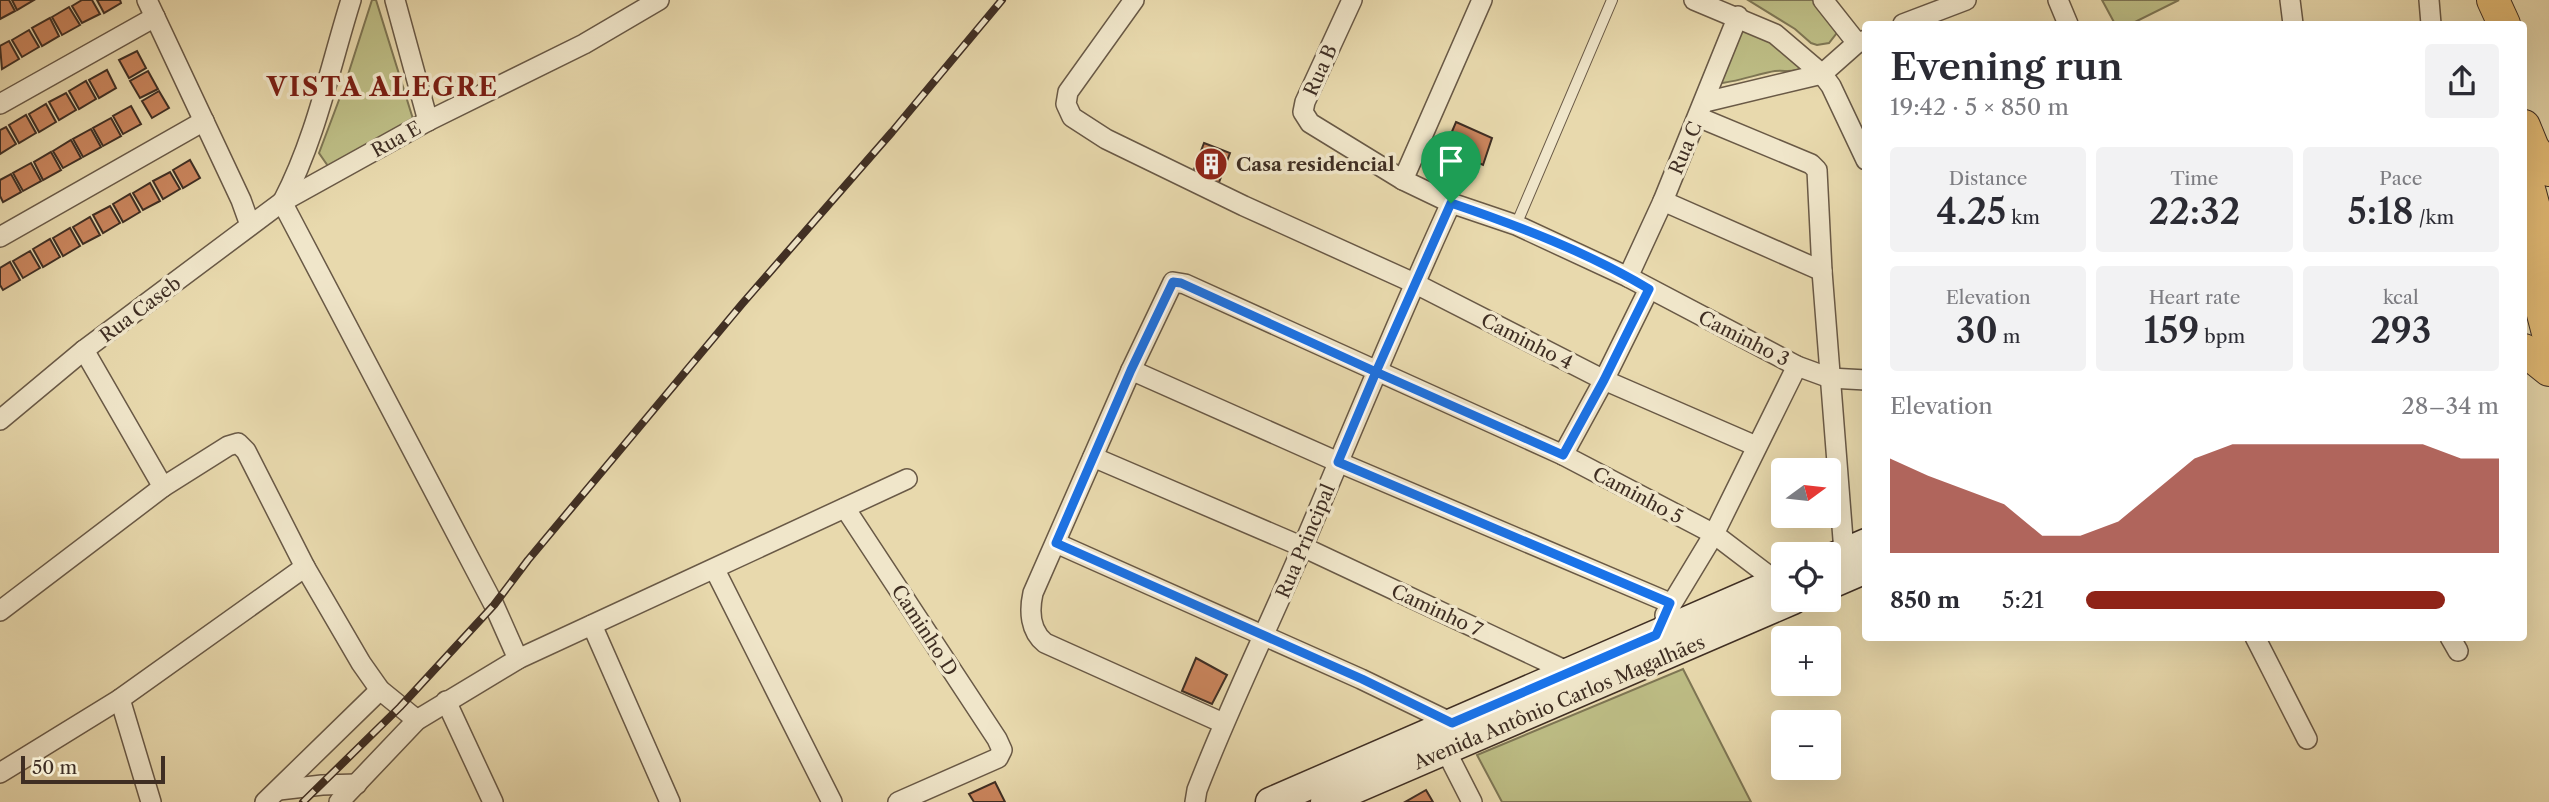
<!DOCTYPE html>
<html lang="en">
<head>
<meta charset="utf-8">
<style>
  :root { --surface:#fff; --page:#f2f2f3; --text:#2b2b33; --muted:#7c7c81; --accent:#8f2418 }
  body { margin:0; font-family:"Libre Caslon Text",serif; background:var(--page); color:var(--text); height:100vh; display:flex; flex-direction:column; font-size:26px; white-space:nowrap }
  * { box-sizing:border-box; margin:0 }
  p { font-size:23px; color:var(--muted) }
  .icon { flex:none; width:38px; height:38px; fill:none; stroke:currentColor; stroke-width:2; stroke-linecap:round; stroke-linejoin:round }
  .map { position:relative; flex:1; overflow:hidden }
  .side { position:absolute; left:1862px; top:21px; width:665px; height:620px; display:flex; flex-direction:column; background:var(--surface); border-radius:7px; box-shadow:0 7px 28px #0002 }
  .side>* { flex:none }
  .needle { width:46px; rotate:75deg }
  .tools { position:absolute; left:1771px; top:458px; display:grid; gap:14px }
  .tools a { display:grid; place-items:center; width:70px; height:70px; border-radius:7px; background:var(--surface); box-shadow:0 7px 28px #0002; font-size:35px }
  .scale { position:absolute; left:21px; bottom:18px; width:144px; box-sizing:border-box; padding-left:7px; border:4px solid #3f2e23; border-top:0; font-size:19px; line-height:24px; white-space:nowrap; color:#3f2e23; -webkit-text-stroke:5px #f0e6ca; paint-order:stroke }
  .pin { position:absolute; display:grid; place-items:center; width:60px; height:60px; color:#fff; margin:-72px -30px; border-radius:50% 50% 50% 0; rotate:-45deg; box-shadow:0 0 7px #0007 }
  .pin .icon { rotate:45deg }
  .round { display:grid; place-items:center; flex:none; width:74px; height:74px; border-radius:7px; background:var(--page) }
  .head { display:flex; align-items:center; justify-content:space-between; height:119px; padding:0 28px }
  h1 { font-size:38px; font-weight:600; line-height:52px }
  .metrics { display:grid; grid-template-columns:repeat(3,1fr); gap:10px; height:119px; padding:7px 28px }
  .metrics div { display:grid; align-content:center; border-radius:7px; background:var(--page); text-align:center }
  .metrics b { font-size:35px; font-weight:600 }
  .metrics small { font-size:19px; font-weight:400 }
  .metrics p { font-size:19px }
  .chart { height:196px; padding:14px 28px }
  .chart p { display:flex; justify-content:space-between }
  .chart svg { width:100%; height:126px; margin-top:7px; fill:var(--accent); opacity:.7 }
  ul { padding:0 28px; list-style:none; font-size:23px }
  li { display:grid; grid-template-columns:112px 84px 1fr; align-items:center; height:52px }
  li i { height:18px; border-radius:9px; background:var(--accent) }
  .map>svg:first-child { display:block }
</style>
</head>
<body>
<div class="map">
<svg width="2549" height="802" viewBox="0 0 2549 802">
  <rect width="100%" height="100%" fill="#e8d9ad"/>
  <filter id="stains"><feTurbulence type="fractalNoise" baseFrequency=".00286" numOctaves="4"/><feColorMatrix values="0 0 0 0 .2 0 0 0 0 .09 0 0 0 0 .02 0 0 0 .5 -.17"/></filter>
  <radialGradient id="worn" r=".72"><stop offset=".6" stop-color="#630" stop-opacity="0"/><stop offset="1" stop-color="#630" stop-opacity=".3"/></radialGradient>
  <!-- green -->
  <g fill="#bdbd85" stroke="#7e7654" stroke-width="2">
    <path d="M372,0H376L413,119L330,169L319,153L345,84Z"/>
    <path d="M1748,0H1819L1837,28L1836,34L1829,43L1817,45L1811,43L1795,29Z"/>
    <path d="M2102,0H2179L2131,24H2115Z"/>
    <path d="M1748,14L1804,68C1794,73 1785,70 1775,71C1761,73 1726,85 1717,83Z"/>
    <path d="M1683,669L1751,802H1502L1477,755Z"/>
  </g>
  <!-- building -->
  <g fill="#ca855d" stroke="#3f2e23" stroke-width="2">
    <path d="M0,0H9L15,11L0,19Z"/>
    <path d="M12,0H34L17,10Z"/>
    <path d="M82,0H92L100,14L82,23L72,6Z"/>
    <path d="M97,0H120L121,3L104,13Z"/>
    <path d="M69,7L80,25L62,35L52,17Z"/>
    <path d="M50,18L59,36L42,46L32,28Z"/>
    <path d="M29,30L39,47L22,57L12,40Z"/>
    <path d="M9,41L19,59L2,69L0,46Z"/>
    <path d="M137,51L146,68L129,78L119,60Z"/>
    <path d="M107,70L116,88L99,98L89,80Z"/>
    <path d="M148,71L158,89L140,98L130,81Z"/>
    <path d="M86,81L96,99L79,109L69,91Z"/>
    <path d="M159,91L169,108L152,118L142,101Z"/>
    <path d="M66,93L76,110L59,120L49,102Z"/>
    <path d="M46,104L56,122L39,132L29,114Z"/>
    <path d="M131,106L141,124L123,134L113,116Z"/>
    <path d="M26,115L36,133L19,143L9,125Z"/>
    <path d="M111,118L121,136L103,146L93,128Z"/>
    <path d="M1456,122L1492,138L1483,165L1445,148Z"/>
    <path d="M6,127L16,144L0,154V130Z"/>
    <path d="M91,129L101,147L83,157L73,139Z"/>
    <path d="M71,140L81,158L63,168L53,151Z"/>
    <path d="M1204,143L1230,153L1218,185L1192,175Z"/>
    <path d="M51,152L61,170L43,180L34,162Z"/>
    <path d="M190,160L200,178L183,188L173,170Z"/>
    <path d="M31,163L41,181L23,191L13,173Z"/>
    <path d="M170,172L180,189L163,199L153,181Z"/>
    <path d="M11,174L21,192L3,202L0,196V180Z"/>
    <path d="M150,183L160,201L143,210L133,193Z"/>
    <path d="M130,194L140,212L123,222L113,204Z"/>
    <path d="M110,206L120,223L103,233L93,215Z"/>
    <path d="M90,217L100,235L83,244L73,227Z"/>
    <path d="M70,228L80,246L63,256L53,238Z"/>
    <path d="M50,239L60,257L43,267L33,249Z"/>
    <path d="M30,251L40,268L23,278L13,261Z"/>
    <path d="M10,262L20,280L3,290L0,285V268Z"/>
    <path d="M1196,658L1227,675L1212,704L1182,691Z"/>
    <path d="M995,782L1005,802H974L969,794Z"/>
    <path d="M1426,790L1433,802H1405Z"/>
  </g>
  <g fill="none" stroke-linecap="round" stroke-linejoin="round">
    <defs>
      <path id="lane" d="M1516,225L1612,0"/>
      <g id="street">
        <path d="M147,0L241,200L250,225"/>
        <path d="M395,0L428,121"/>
        <path d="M1134,0L1068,92L1066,104L1072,117L1106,139L1244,206L1414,283L1604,380L1756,446"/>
        <path d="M1352,0L1305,102L1303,112L1310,123L1403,180L1451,203L1516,225L1628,277L1797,366L1830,378L1866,380"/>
        <path d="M1694,0L1775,34L1822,74L1831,86L1866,160"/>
        <path d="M1823,0L1857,43"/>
        <path d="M2058,0L2068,24"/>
        <path d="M2290,0L2293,24"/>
        <path d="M2429,0L2431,24"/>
        <path d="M1903,24L1966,0"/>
        <path d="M1705,102L1822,74L1857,43L1866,40"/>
        <path d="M0,104L155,17"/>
        <path d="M1698,117L1811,164L1817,170L1822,271L1844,552"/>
        <path d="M1403,180L1482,0"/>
        <path d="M283,201C316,138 330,67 351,0"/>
        <path d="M1663,201L1822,271"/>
        <path d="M282,202L494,605L518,659"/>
        <path d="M0,237L204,121"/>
        <path d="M1628,277L1663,201L1738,16"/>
        <path d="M84,350L163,487"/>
        <path d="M1131,370L1338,462L1670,603"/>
        <path d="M0,420L84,350L282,202L428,121L584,44L659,0"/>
        <path d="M1563,455L1604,380L1649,289"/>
        <path d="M1093,457L1303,547L1571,673"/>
        <path d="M845,508L997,739L1002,750L998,758L898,802"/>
        <path d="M1056,543L1361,679L1452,723"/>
        <path d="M715,570L832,802"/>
        <path d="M0,611L163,487L228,446L238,443L246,451L305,567L361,663L380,690L417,720"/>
        <path d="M1665,615L1714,534L1797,366"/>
        <path d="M592,625L670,802"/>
        <path d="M2255,637L2307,739"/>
        <path d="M2450,637L2458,651"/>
        <path d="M120,699L151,802"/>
        <path d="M446,701L493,802"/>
        <path d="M1223,723L1045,643C1030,631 1029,611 1033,593L1131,370L1173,282L1185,284L1563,455L1714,534L1777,582"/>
        <path d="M1446,751L1472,802"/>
        <path d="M0,773L120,699L305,567"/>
        <path d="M279,790L322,785L357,784"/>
        <path d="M265,802L380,690"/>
        <path d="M339,802L417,720L518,659L907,479"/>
        <path d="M1195,802L1197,790C1229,707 1268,628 1303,546C1352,431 1399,316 1451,203"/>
      </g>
      <g id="secondary">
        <path d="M1829,559L1866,543"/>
        <path d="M1829,585L1866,569"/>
        <path d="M1270,802L1783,579"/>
        <path d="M1325,802L1793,600"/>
      </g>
      <g id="primary">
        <path d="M2493,0L2504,24"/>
        <path d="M2524,126L2533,148L2549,170"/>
        <path d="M2524,156L2529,189L2549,263"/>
        <path d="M2524,241L2549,337"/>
        <path d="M2524,350L2549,370"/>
      </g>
    </defs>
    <!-- lane casing -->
    <use href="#lane" stroke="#695946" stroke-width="12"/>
    <!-- street casing -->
    <use href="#street" stroke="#695946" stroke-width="22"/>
    <!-- secondary casing -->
    <use href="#secondary" stroke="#3f2e23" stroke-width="31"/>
    <!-- primary casing -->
    <use href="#primary" stroke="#3f2e23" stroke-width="34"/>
    <!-- lane -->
    <use href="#lane" stroke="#f0e6ca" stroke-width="10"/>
    <!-- street -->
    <use href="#street" stroke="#f0e6ca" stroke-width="19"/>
    <!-- secondary -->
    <use href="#secondary" stroke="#f0e6ca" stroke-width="28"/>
    <!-- primary -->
    <use href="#primary" stroke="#e4bc76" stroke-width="32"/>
    <defs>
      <path id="rail" d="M303,802L400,707L494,605L528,560L742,304L892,132L1002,0"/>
    </defs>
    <!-- rail casing -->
    <use href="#rail" stroke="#3f2e23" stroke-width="8"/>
    <!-- rail -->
    <use href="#rail" stroke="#f0e6ca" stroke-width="5" stroke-dasharray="16" stroke-linecap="butt"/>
  </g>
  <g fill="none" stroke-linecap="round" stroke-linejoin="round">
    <defs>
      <path id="route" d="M1451,203L1376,372L1181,283L1173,282L1131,370L1056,543L1362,679L1452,723L1656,635L1670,603L1338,462L1376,372L1563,455L1604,380L1649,289C1587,252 1519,226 1451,203"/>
    </defs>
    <!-- route casing -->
    <use href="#route" stroke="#fff" stroke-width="14"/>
    <!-- route -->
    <use href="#route" stroke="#1a73e8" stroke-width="9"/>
  </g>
  <!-- icons -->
  <defs>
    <symbol id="building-disc" viewBox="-11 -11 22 22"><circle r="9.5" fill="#8f2418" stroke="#f0e6ca"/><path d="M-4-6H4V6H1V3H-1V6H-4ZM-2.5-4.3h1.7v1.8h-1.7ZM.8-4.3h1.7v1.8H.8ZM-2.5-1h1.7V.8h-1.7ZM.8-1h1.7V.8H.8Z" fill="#fff"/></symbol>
  </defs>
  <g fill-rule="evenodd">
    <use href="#building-disc" x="1192" y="145" width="38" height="38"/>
  </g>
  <g text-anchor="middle" stroke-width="7" stroke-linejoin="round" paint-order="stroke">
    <!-- street labels -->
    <g font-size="19" fill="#3f2e23" stroke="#f0e6ca">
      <text transform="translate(1320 70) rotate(-66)" y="7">Rua B</text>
      <text transform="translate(396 139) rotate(-29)" y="7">Rua E</text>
      <text transform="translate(1685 148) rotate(-67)" y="7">Rua C</text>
      <text transform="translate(140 309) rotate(-37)" y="7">Rua Caseb</text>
      <text transform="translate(1744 338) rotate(27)" y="7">Caminho 3</text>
      <text transform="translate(1527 341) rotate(27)" y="7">Caminho 4</text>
      <text transform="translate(1638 495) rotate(28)" y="7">Caminho 5</text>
      <text transform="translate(1305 541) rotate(-67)" y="7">Rua Principal</text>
      <text transform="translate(1437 610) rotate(25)" y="7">Caminho 7</text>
      <text transform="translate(925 630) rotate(57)" y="7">Caminho D</text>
      <text transform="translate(1559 702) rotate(-23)" y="7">Avenida Antônio Carlos Magalhães</text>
    </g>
    <!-- poi labels -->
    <g font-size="19" font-weight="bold" fill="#3f2e23" stroke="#f0e6ca" text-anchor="start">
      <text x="1236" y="171">Casa residencial</text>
    </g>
    <!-- district labels -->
    <g font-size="26" font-weight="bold" letter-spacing="2" fill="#7a1f14" stroke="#f0e6ca">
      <text x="383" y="96">VISTA ALEGRE</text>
    </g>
  </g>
  <rect width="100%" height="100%" filter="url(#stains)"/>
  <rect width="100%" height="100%" fill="url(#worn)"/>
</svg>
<div class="tools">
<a><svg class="needle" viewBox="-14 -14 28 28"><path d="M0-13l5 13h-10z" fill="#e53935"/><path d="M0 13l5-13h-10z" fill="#7c7c81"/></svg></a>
<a><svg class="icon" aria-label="locate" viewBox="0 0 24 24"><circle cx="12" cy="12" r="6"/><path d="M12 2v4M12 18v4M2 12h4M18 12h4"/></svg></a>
<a>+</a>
<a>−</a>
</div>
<div class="scale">50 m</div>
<div class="pin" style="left:1451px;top:203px;background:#1e9e55"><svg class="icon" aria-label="arrive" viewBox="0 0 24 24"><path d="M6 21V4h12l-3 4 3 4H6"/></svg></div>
<section class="side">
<div class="head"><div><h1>Evening run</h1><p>19:42 · 5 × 850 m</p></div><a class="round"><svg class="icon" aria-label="share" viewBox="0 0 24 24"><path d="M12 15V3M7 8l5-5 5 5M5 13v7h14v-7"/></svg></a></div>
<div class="metrics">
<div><p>Distance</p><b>4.25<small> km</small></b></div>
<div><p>Time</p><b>22:32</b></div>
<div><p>Pace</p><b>5:18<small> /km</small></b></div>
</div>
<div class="metrics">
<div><p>Elevation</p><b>30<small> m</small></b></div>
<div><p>Heart rate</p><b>159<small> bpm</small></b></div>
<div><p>kcal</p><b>293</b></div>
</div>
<div class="chart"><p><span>Elevation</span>28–34 m</p>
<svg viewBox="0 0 160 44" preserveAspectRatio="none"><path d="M0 44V11L10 17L20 22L30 27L40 38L50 38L60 33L70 22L80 11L90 6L100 6L110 6L120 6L130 6L140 6L150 11L160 11V44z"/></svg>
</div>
<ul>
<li><b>850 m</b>5:21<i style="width:87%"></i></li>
</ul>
</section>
</div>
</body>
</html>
